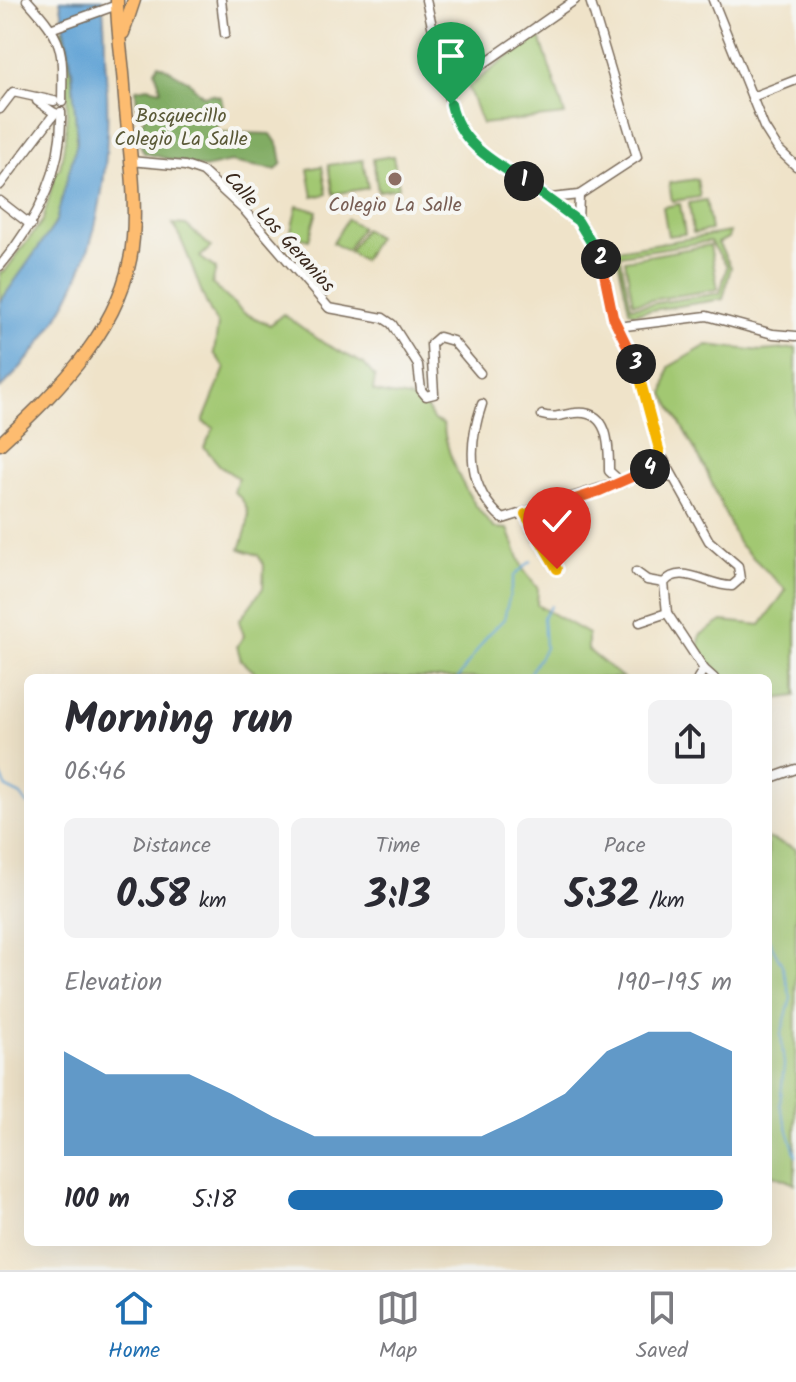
<!DOCTYPE html>
<html lang="en">
<head>
<meta charset="utf-8">
<style>
  :root { --surface:#fff; --page:#f2f2f3; --text:#2b2b33; --muted:#7c7c81; --line:#e1e1e2; --accent:#1f6fb2 }
  body { margin:0; font-family:Kalam,sans-serif; background:var(--page); color:var(--text); height:100vh; display:flex; flex-direction:column; font-size:30px; white-space:nowrap }
  * { box-sizing:border-box; margin:0 }
  p { font-size:26px; color:var(--muted) }
  .icon { flex:none; width:44px; height:44px; fill:none; stroke:currentColor; stroke-width:2; stroke-linecap:round; stroke-linejoin:round }
  .map { position:relative; flex:1; overflow:hidden }
  .drawer { position:absolute; left:24px; top:674px; width:748px; height:572px; display:flex; flex-direction:column; background:var(--surface); border-radius:12px; box-shadow:0 8px 32px #0002 }
  .drawer>* { flex:none }
  .pin { position:absolute; display:grid; place-items:center; width:68px; height:68px; color:#fff; margin:-82px -34px; border-radius:50% 50% 50% 0; rotate:-45deg; box-shadow:0 0 8px #0007 }
  .pin .icon { rotate:45deg }
  .km { position:absolute; width:40px; height:40px; margin:-20px; border-radius:50%; background:#222; color:#fff; font-size:22px; line-height:40px; text-align:center }
  .round { display:grid; place-items:center; flex:none; width:84px; height:84px; border-radius:12px; background:var(--page) }
  .headline { display:flex; align-items:center; justify-content:space-between; height:136px; padding:0 40px }
  h1 { font-size:44px; font-weight:800; line-height:60px }
  .figures { display:grid; grid-template-columns:repeat(3,1fr); gap:12px; height:136px; padding:8px 40px }
  .figures div { display:grid; align-content:center; border-radius:12px; background:var(--page); text-align:center }
  .figures b { font-size:40px; font-weight:800 }
  .figures small { font-size:22px; font-weight:400 }
  .figures p { font-size:22px }
  .chart { height:224px; padding:16px 40px }
  .chart p { display:flex; justify-content:space-between }
  .chart svg { width:100%; height:144px; margin-top:8px; fill:var(--accent); opacity:.7 }
  ul { padding:0 40px; list-style:none; font-size:26px }
  li { display:grid; grid-template-columns:128px 96px 1fr; align-items:center; height:60px }
  li i { height:20px; border-radius:10px; background:var(--accent) }
  .dock { display:flex; justify-content:space-around; align-items:center; height:112px; border-top:2px solid var(--line); background:var(--surface); font-size:22px; color:var(--muted) }
  .dock a { display:grid; justify-items:center; gap:4px }
  .dock .selected { color:var(--accent) }
  .map>svg:first-child { display:block }
</style>
</head>
<body>
<div class="map">
<svg width="796" height="1270" viewBox="0 0 796 1270">
  <rect width="100%" height="100%" fill="#f6f6f2"/>
  <filter id="ink" filterUnits="userSpaceOnUse"><feTurbulence type="fractalNoise" baseFrequency=".0125" numOctaves="2"/><feDisplacementMap in="SourceGraphic" scale="16" xChannelSelector="R" yChannelSelector="G"/><feConvolveMatrix kernelMatrix="1 2 1 2 8 2 1 2 1" color-interpolation-filters="sRGB"/></filter>
  <filter id="wash" filterUnits="userSpaceOnUse"><feTurbulence type="fractalNoise" baseFrequency=".006" numOctaves="4" result="noise"/><feDisplacementMap in="SourceGraphic" scale="32" xChannelSelector="R" yChannelSelector="G"/><feGaussianBlur stdDeviation="1.8" result="paint"/><feColorMatrix in="noise" values="0 0 0 0 0 0 0 0 0 0 0 0 0 0 0 0 0 1.4 0 .05"/><feComposite in="paint" operator="in"/></filter>
  <g filter="url(#wash)">
    <rect width="100%" height="100%" fill="#efe3c9"/>
    <!-- green -->
    <g fill="#a2c872" stroke="#6e7948" stroke-width="2" fill-rule="evenodd">
      <path d="M63,29C77,93 88,168 53,227C38,253 18,278 0,302V272L5,271L43,220L56,171L60,168C70,122 70,76 59,31Z"/>
      <path d="M539,34L565,115L482,124L468,87Z"/>
      <path d="M393,156L399,188L378,191L373,159Z"/>
      <path d="M363,160L368,188L333,194L328,165Z"/>
      <path d="M322,166L327,194L313,197L308,169Z"/>
      <path d="M697,179L700,197L672,201L669,183Z"/>
      <path d="M706,200L711,230L693,233L689,203Z"/>
      <path d="M680,204L685,234L668,236L663,207Z"/>
      <path d="M297,206L317,211L309,240L290,235Z"/>
      <path d="M347,219L361,227L347,251L333,243Z"/>
      <path d="M173,224L186,225L211,247L200,257L216,269L212,284L244,313L270,325L283,314L325,344L364,364L375,377L373,391C399,400 422,391 433,420L443,424C448,462 468,500 494,528L508,529L523,569L538,589L537,605L588,634V650L623,678H261L241,660L237,646L244,636L239,621L263,588L264,565L258,555L240,549C248,526 256,509 234,492L238,478L221,467L204,447L214,428L203,422L225,368L214,353L218,325C198,294 192,256 173,224Z"/>
      <path d="M364,229L377,237L363,261L349,252Z"/>
      <path d="M730,232L728,238L718,243L731,267L723,299L633,313L629,310L616,250ZM710,241L727,266L720,293L631,307L620,255Z"/>
      <path d="M710,245L718,289L633,303L625,260Z"/>
      <path d="M707,345L761,351L796,348V696L768,700V678H721L699,648L700,635L722,621L761,625L786,590L738,543L705,468L664,394L669,367Z"/>
      <path d="M768,838L796,849L795,1184L768,1173Z"/>
    </g>
    <!-- forest -->
    <path fill="#81ac64" stroke="#5e6b41" stroke-width="2" d="M159,64L187,80L203,96L212,94L221,97L223,107L215,132L271,134L279,146L282,163L276,170L230,162L204,168L144,153C136,138 137,121 151,111L150,104L137,106L136,89L148,87L161,90L155,70Z"/>
    <!-- water -->
    <path fill="#61a3d5" stroke="#4e667a" stroke-width="2" d="M60,0H102C106,24 104,48 106,73C114,195 91,302 0,389V302L55,224L77,142L72,69Z"/>
    <g fill="none" stroke-linecap="round" stroke-linejoin="round">
      <!-- stream -->
      <g stroke="#61a3d5" stroke-width="2">
        <path d="M458,678L487,636L504,619L514,576L531,561"/>
        <path d="M527,678L545,648L543,617L551,606"/>
        <path d="M0,773L7,788L21,795L28,805"/>
        <path d="M768,938L782,965L791,998L781,1035L784,1065L780,1105L796,1156"/>
      </g>
    </g>
  </g>
  <g filter="url(#ink)">
    <g fill="none" stroke-linecap="round" stroke-linejoin="round">
      <defs>
        <g id="street">
          <path d="M27,0C64,41 63,47 62,102"/>
          <path d="M221,0L225,34"/>
          <path d="M426,0L454,120L477,150L551,198L583,227L600,257L613,317L637,367L660,453L709,541L738,566L740,579L732,586C710,587 680,562 664,583L667,613L704,669L698,678"/>
          <path d="M713,0L764,127L778,149L796,166"/>
          <path d="M53,28L117,5"/>
          <path d="M447,89L575,0"/>
          <path d="M37,97V101L53,112"/>
          <path d="M752,97L796,80"/>
          <path d="M0,109L13,92L54,101"/>
          <path d="M130,161L185,166L203,172L245,211L329,308L383,318L392,324L418,365L421,390L426,396L434,394L431,344L439,337L453,341L480,373"/>
          <path d="M0,185L55,113"/>
          <path d="M551,198L579,195L637,157L590,0"/>
          <path d="M0,201L31,225"/>
          <path d="M578,221L579,195"/>
          <path d="M0,266C36,223 63,170 61,112"/>
          <path d="M617,327L707,316L773,334L796,336"/>
          <path d="M482,404C468,445 466,487 503,519L648,473L673,478"/>
          <path d="M542,415C555,419 563,414 575,413C610,409 609,447 609,471L622,483"/>
          <path d="M648,473L660,453"/>
          <path d="M525,514L557,569"/>
          <path d="M636,572L647,580L664,583"/>
          <path d="M640,622L667,613"/>
          <path d="M704,669L714,678"/>
          <path d="M768,779L796,769"/>
        </g>
        <g id="primary">
          <path d="M123,33L134,0"/>
          <path d="M0,444C59,389 127,324 133,238C137,188 127,135 124,85C122,57 117,28 117,0"/>
        </g>
      </defs>
      <!-- street casing -->
      <use href="#street" stroke="#7a6b5a" stroke-width="11"/>
      <!-- primary casing -->
      <use href="#primary" stroke="#7a6b5a" stroke-width="15"/>
      <!-- street -->
      <use href="#street" stroke="#fff" stroke-width="8"/>
      <!-- primary -->
      <use href="#primary" stroke="#fdbc6f" stroke-width="12"/>
    </g>
  </g>
  <g fill="none" stroke-linecap="round" stroke-linejoin="round" filter="url(#ink)">
    <defs>
      <path id="split-1" d="M451,104C459,143 492,161 524,181"/>
      <path id="split-2" d="M524,181L578,221L601,259"/>
      <path id="split-3" d="M601,259L613,317L636,364"/>
      <path id="split-4" d="M636,364L660,453L650,469"/>
      <path id="split-5" d="M547,508L600,491L650,469"/>
      <path id="split-6" d="M547,508L525,514L557,569"/>
    </defs>
    <!-- split-1 casing -->
    <use href="#split-1" stroke="#fff" stroke-width="16"/>
    <!-- split-2 casing -->
    <use href="#split-2" stroke="#fff" stroke-width="16"/>
    <!-- split-3 casing -->
    <use href="#split-3" stroke="#fff" stroke-width="16"/>
    <!-- split-4 casing -->
    <use href="#split-4" stroke="#fff" stroke-width="16"/>
    <!-- split-5 casing -->
    <use href="#split-5" stroke="#fff" stroke-width="16"/>
    <!-- split-6 casing -->
    <use href="#split-6" stroke="#fff" stroke-width="16"/>
    <!-- split-1 -->
    <use href="#split-1" stroke="#22a559" stroke-width="10"/>
    <!-- split-2 -->
    <use href="#split-2" stroke="#22a559" stroke-width="10"/>
    <!-- split-3 -->
    <use href="#split-3" stroke="#f0652b" stroke-width="10"/>
    <!-- split-4 -->
    <use href="#split-4" stroke="#f5b400" stroke-width="10"/>
    <!-- split-5 -->
    <use href="#split-5" stroke="#f0652b" stroke-width="10"/>
    <!-- split-6 -->
    <use href="#split-6" stroke="#f5b400" stroke-width="10"/>
  </g>
  <!-- markers -->
  <circle fill="#8d6e63" stroke="#f6f6f2" stroke-width="3" cx="395" cy="179" r="8"/>
  <g text-anchor="middle" stroke-width="8" stroke-linejoin="round" paint-order="stroke">
    <!-- park labels -->
    <g font-size="20" fill="#5a5937" stroke="#f6f6f2">
      <text x="181" y="122">Bosquecillo<tspan x="181" dy="23">Colegio La Salle</tspan></text>
    </g>
    <!-- education labels -->
    <g font-size="20" fill="#785e54" stroke="#f6f6f2">
      <text x="395" y="211">Colegio La Salle</text>
    </g>
    <!-- street labels -->
    <g font-size="20" fill="#3b2a1e" stroke="#f6f6f2">
      <text transform="translate(280 231) rotate(48)" y="7">Calle Los Geranios</text>
    </g>
  </g>
</svg>
<div class="pin" style="left:451px;top:104px;background:#1e9e55"><svg class="icon" aria-label="arrive" viewBox="0 0 24 24"><path d="M6 21V4h12l-3 4 3 4H6"/></svg></div>
<div class="pin" style="left:557px;top:569px;background:#d93025"><svg class="icon" aria-label="check" viewBox="0 0 24 24"><path d="M5 12l5 5 9-10"/></svg></div>
<b class="km" style="left:524px;top:181px">1</b>
<b class="km" style="left:601px;top:259px">2</b>
<b class="km" style="left:636px;top:364px">3</b>
<b class="km" style="left:650px;top:469px">4</b>
<section class="drawer">
<div class="headline"><div><h1>Morning run</h1><p>06:46</p></div><a class="round"><svg class="icon" aria-label="share" viewBox="0 0 24 24"><path d="M12 15V3M7 8l5-5 5 5M5 13v7h14v-7"/></svg></a></div>
<div class="figures">
<div><p>Distance</p><b>0.58<small> km</small></b></div>
<div><p>Time</p><b>3:13</b></div>
<div><p>Pace</p><b>5:32<small> /km</small></b></div>
</div>
<div class="chart"><p><span>Elevation</span>190–195 m</p>
<svg viewBox="0 0 160 44" preserveAspectRatio="none"><path d="M0 44V12L10 19L20 19L30 19L40 25L50 32L60 38L70 38L80 38L90 38L100 38L110 32L120 25L130 12L140 6L150 6L160 12V44z"/></svg>
</div>
<ul>
<li><b>100 m</b>5:18<i style="width:98%"></i></li>
</ul>
</section>
</div>
<nav class="dock">
<a class="selected"><svg class="icon" aria-label="home" viewBox="0 0 24 24"><path d="M3 11l9-7 9 7M6 9v11h12V9"/></svg>Home</a>
<a><svg class="icon" aria-label="map" viewBox="0 0 24 24"><path d="M3 6l6-2 6 2 6-2v14l-6 2-6-2-6 2zM9 4v14M15 6v14"/></svg>Map</a>
<a><svg class="icon" aria-label="saved" viewBox="0 0 24 24"><path d="M7 4h10v16l-5-4-5 4z"/></svg>Saved</a>
</nav>
</body>
</html>
